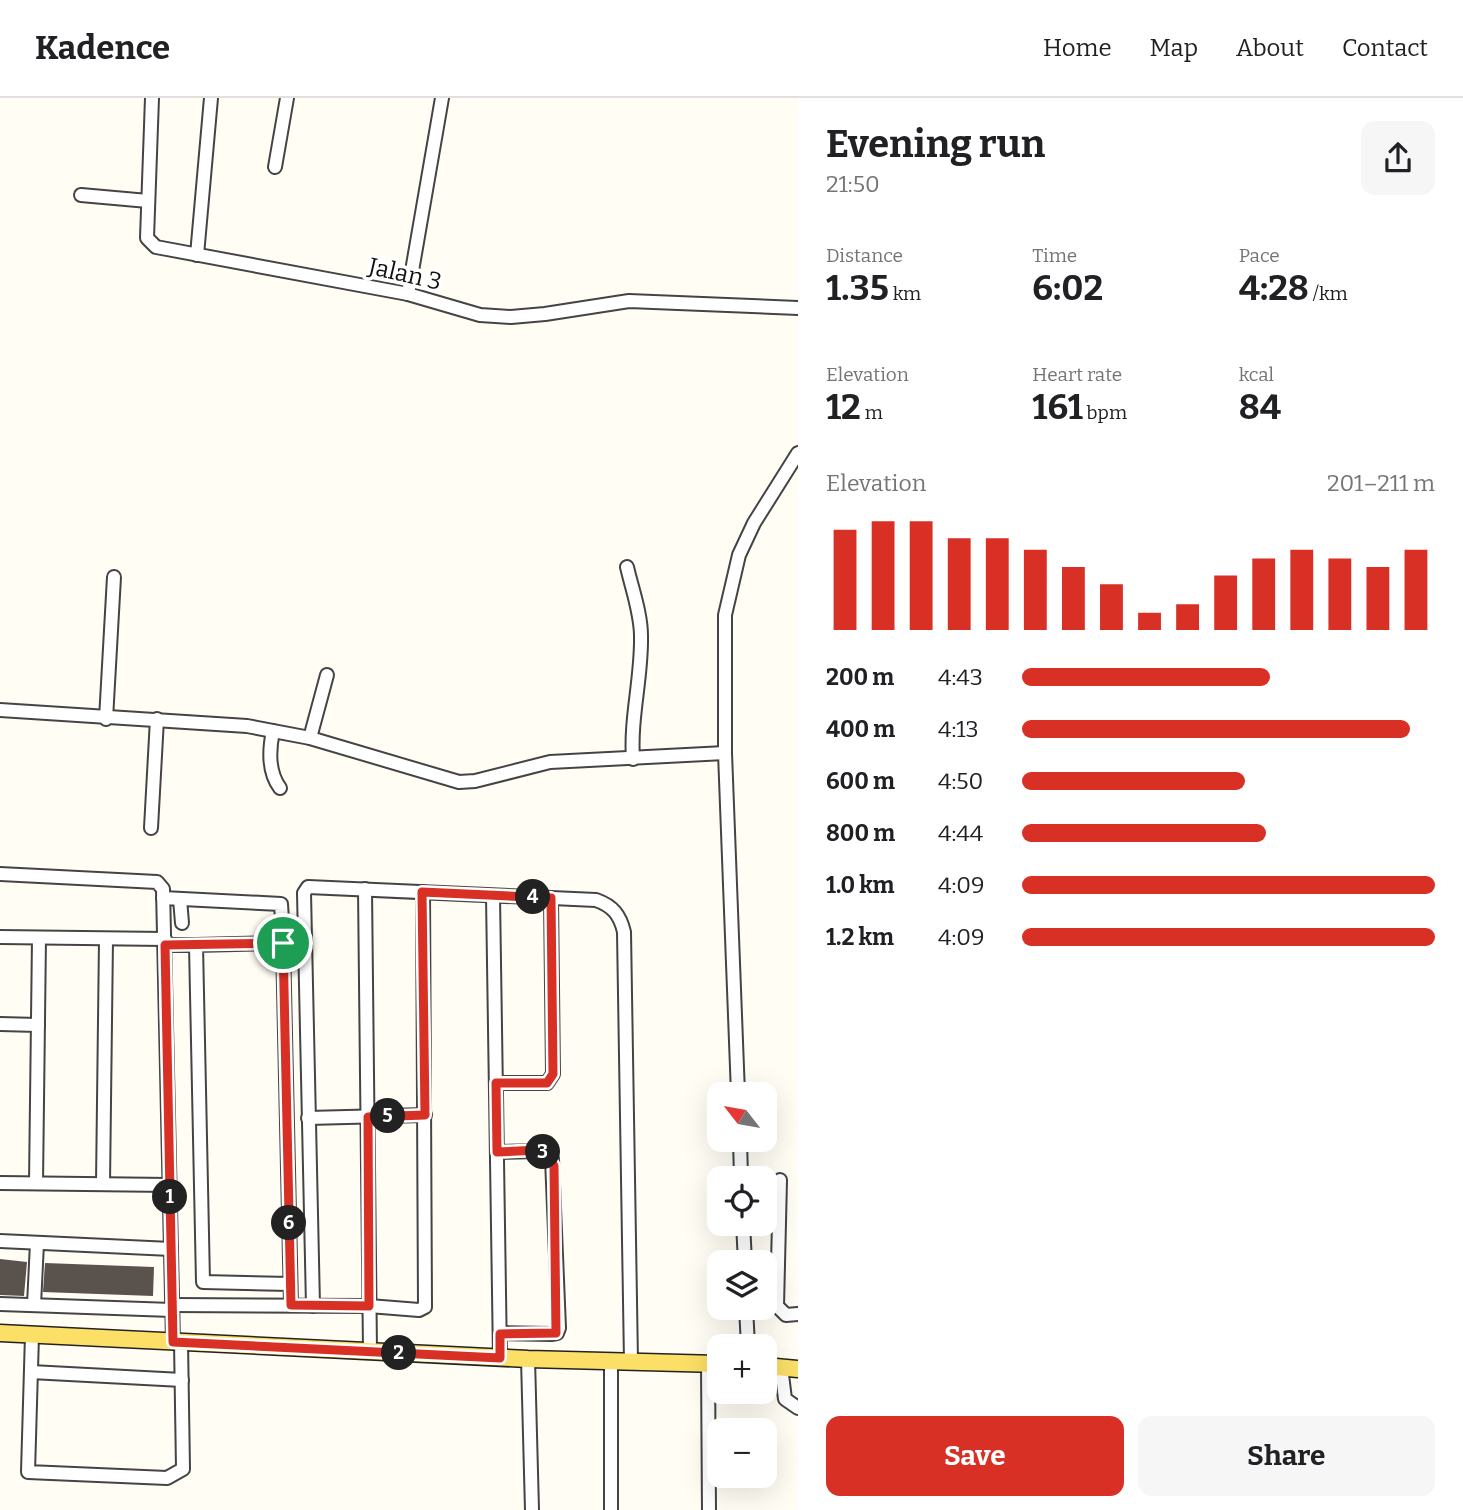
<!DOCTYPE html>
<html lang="en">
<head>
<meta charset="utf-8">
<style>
  :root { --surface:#fff; --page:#f6f6f6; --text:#202124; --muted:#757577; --line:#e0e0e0; --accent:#d93025 }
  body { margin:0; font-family:Bitter,serif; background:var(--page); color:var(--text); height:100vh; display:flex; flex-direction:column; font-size:26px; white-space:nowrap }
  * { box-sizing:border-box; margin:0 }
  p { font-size:23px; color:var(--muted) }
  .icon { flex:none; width:38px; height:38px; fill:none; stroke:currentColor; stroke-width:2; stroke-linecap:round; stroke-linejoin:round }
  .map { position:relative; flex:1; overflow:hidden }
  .panel { display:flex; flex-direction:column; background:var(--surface); width:665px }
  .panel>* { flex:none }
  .needle { width:46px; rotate:301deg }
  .fabs { position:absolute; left:707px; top:984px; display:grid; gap:14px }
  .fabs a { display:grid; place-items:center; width:70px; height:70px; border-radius:14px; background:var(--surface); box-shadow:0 7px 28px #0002; font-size:35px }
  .pin { position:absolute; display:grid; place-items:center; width:60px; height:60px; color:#fff; margin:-30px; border:4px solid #fff; border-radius:50%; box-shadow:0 2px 7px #0007 }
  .km { position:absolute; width:35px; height:35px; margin:-18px; border-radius:50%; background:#222; color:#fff; font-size:19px; line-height:35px; text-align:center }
  .round { display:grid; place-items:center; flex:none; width:74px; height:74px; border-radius:14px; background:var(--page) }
  .overview { display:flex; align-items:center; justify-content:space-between; height:119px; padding:0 28px }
  h1 { font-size:38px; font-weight:700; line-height:52px }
  .metrics { display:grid; grid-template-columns:repeat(3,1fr); gap:10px; height:119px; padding:7px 28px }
  .metrics div { display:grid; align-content:center }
  .metrics b { font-size:35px; font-weight:700 }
  .metrics small { font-size:19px; font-weight:400 }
  .metrics p { font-size:19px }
  .chart { height:196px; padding:14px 28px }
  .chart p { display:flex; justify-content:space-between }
  .chart svg { width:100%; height:126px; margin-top:7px; stroke:var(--accent); stroke-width:6 }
  .button { display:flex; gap:14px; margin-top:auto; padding:14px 28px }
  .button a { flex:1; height:80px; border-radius:14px; background:var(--accent); color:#fff; font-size:28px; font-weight:700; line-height:80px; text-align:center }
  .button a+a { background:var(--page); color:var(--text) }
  ul { padding:0 28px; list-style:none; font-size:23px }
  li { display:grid; grid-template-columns:112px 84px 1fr; align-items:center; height:52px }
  li i { height:18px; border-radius:9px; background:var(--accent) }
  header { display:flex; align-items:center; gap:42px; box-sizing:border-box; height:98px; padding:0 35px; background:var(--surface); border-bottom:2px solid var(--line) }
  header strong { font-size:33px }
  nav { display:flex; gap:38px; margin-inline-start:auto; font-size:24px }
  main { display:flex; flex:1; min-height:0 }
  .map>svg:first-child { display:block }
</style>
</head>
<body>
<header>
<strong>Kadence</strong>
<nav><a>Home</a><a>Map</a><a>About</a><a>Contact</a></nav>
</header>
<main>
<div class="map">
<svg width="798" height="1412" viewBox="0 0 798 1412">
  <rect width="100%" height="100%" fill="#fffdf4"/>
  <!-- building -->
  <g fill="#5a524c">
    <path d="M0,1161L27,1164L24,1198L0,1197Z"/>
    <path d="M45,1165L154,1169L153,1198L43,1194Z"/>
  </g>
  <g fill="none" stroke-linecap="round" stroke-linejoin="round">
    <defs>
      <g id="minor">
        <path d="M152,0L147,140L156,149L408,196L480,217L511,219L545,216L629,203L798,210"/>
        <path d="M275,69L287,0"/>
        <path d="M81,97L148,103"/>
        <path d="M197,157L211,0"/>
        <path d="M408,196L442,0"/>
        <path d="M627,469C632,491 641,515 641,538C642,579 630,620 633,661"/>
        <path d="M0,612L247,628L310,640L459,684L475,683L550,664L725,655"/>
        <path d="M106,621L114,479"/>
        <path d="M273,633C269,652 268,674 280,690"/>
        <path d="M310,640L327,577"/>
        <path d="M151,730L157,621"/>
        <path d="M0,776L157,784L163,791L173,1244"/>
        <path d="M365,791L370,1253"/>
        <path d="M493,798L500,1260"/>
        <path d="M163,800L281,806L282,822"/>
        <path d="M180,801L182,825"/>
        <path d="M0,839L165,841"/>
        <path d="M165,847H196"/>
        <path d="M0,926L38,927"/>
        <path d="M496,985H547L553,976L551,800"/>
        <path d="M738,996L725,655V517L739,457L754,425L798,355"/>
        <path d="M308,1020L425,1017"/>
        <path d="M740,1041L741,1080"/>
        <path d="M497,1054L539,1053L552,1061L559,1230L557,1235L551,1236L500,1235"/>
        <path d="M780,1082L777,1208L786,1217L798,1216"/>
        <path d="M0,1085L170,1087"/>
        <path d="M36,1085L39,840"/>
        <path d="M103,1086L106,841"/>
        <path d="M743,1125L745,1164"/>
        <path d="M0,1143L171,1151"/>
        <path d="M290,1186L203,1184L196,847L283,845L291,1207"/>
        <path d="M0,1206L172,1212"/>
        <path d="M34,1207L37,1145"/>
        <path d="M172,1207L369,1208L419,1212L425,1209L423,794"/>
        <path d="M313,1208L304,795L308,789L596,802C613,808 620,817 624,834L631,1264"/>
        <path d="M746,1209L748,1248"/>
        <path d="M32,1237L28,1374L167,1380L183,1371L181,1244"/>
        <path d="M528,1261L532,1412"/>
        <path d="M611,1263V1412"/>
        <path d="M708,1265L709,1412"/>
        <path d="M781,1269L785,1301L798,1310"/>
        <path d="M31,1274L182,1282"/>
      </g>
      <g id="major">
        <path d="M0,1235L528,1261L719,1266"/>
        <path d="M765,1268L798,1271"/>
      </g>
    </defs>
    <!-- minor casing -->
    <use href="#minor" stroke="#444" stroke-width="16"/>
    <!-- major casing -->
    <use href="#major" stroke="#222" stroke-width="19"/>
    <!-- minor -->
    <use href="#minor" stroke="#fff" stroke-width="12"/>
    <!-- major -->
    <use href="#major" stroke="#fcdf67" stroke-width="16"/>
  </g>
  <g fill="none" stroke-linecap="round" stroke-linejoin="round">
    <defs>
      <path id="route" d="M422,794L551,800L553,976L547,985H496L497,1054L539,1052L547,1055L554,1068L556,1235L500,1236V1260L173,1244L165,847L283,845L291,1207L369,1208L368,1019L425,1017Z"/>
    </defs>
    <!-- route casing -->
    <use href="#route" stroke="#fff" stroke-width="14"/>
    <!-- route -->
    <use href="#route" stroke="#d93025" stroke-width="9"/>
  </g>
  <g text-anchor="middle" stroke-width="7" stroke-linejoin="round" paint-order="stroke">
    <!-- street labels -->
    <g font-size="24" fill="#111" stroke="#fff">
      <text transform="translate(405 176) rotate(13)" y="8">Jalan 3</text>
    </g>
  </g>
</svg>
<div class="fabs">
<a><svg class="needle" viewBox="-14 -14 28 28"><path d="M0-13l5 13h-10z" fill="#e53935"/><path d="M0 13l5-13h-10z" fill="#757577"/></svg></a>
<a><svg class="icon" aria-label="locate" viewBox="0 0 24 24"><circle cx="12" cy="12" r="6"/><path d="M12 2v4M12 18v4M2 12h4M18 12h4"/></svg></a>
<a><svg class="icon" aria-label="layers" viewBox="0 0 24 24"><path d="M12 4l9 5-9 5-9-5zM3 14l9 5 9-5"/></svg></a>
<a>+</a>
<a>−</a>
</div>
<div class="pin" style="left:283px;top:845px;background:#1e9e55"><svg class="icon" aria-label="arrive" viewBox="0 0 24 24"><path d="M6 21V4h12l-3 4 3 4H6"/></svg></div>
<b class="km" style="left:170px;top:1099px">1</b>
<b class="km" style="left:399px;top:1255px">2</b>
<b class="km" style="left:543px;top:1054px">3</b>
<b class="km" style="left:533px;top:799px">4</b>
<b class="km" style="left:388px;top:1018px">5</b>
<b class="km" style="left:289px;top:1125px">6</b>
</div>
<section class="panel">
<div class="overview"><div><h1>Evening run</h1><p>21:50</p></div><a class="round"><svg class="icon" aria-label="share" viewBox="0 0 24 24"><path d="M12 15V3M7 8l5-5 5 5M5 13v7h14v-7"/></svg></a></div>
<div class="metrics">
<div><p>Distance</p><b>1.35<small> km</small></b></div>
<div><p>Time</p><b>6:02</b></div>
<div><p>Pace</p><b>4:28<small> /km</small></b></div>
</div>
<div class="metrics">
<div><p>Elevation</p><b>12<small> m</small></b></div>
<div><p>Heart rate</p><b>161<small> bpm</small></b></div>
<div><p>kcal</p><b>84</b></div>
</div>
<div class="chart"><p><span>Elevation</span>201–211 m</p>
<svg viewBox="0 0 160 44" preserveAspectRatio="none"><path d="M5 44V9M15 44V6M25 44V6M35 44V12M45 44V12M55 44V16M65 44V22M75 44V28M85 44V38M95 44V35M105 44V25M115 44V19M125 44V16M135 44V19M145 44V22M155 44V16"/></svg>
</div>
<ul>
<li><b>200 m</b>4:43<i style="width:60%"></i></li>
<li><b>400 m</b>4:13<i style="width:94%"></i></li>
<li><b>600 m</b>4:50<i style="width:54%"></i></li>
<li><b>800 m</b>4:44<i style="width:59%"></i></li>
<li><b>1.0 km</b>4:09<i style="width:100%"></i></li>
<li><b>1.2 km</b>4:09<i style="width:100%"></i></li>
</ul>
<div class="button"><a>Save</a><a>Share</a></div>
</section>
</main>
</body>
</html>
